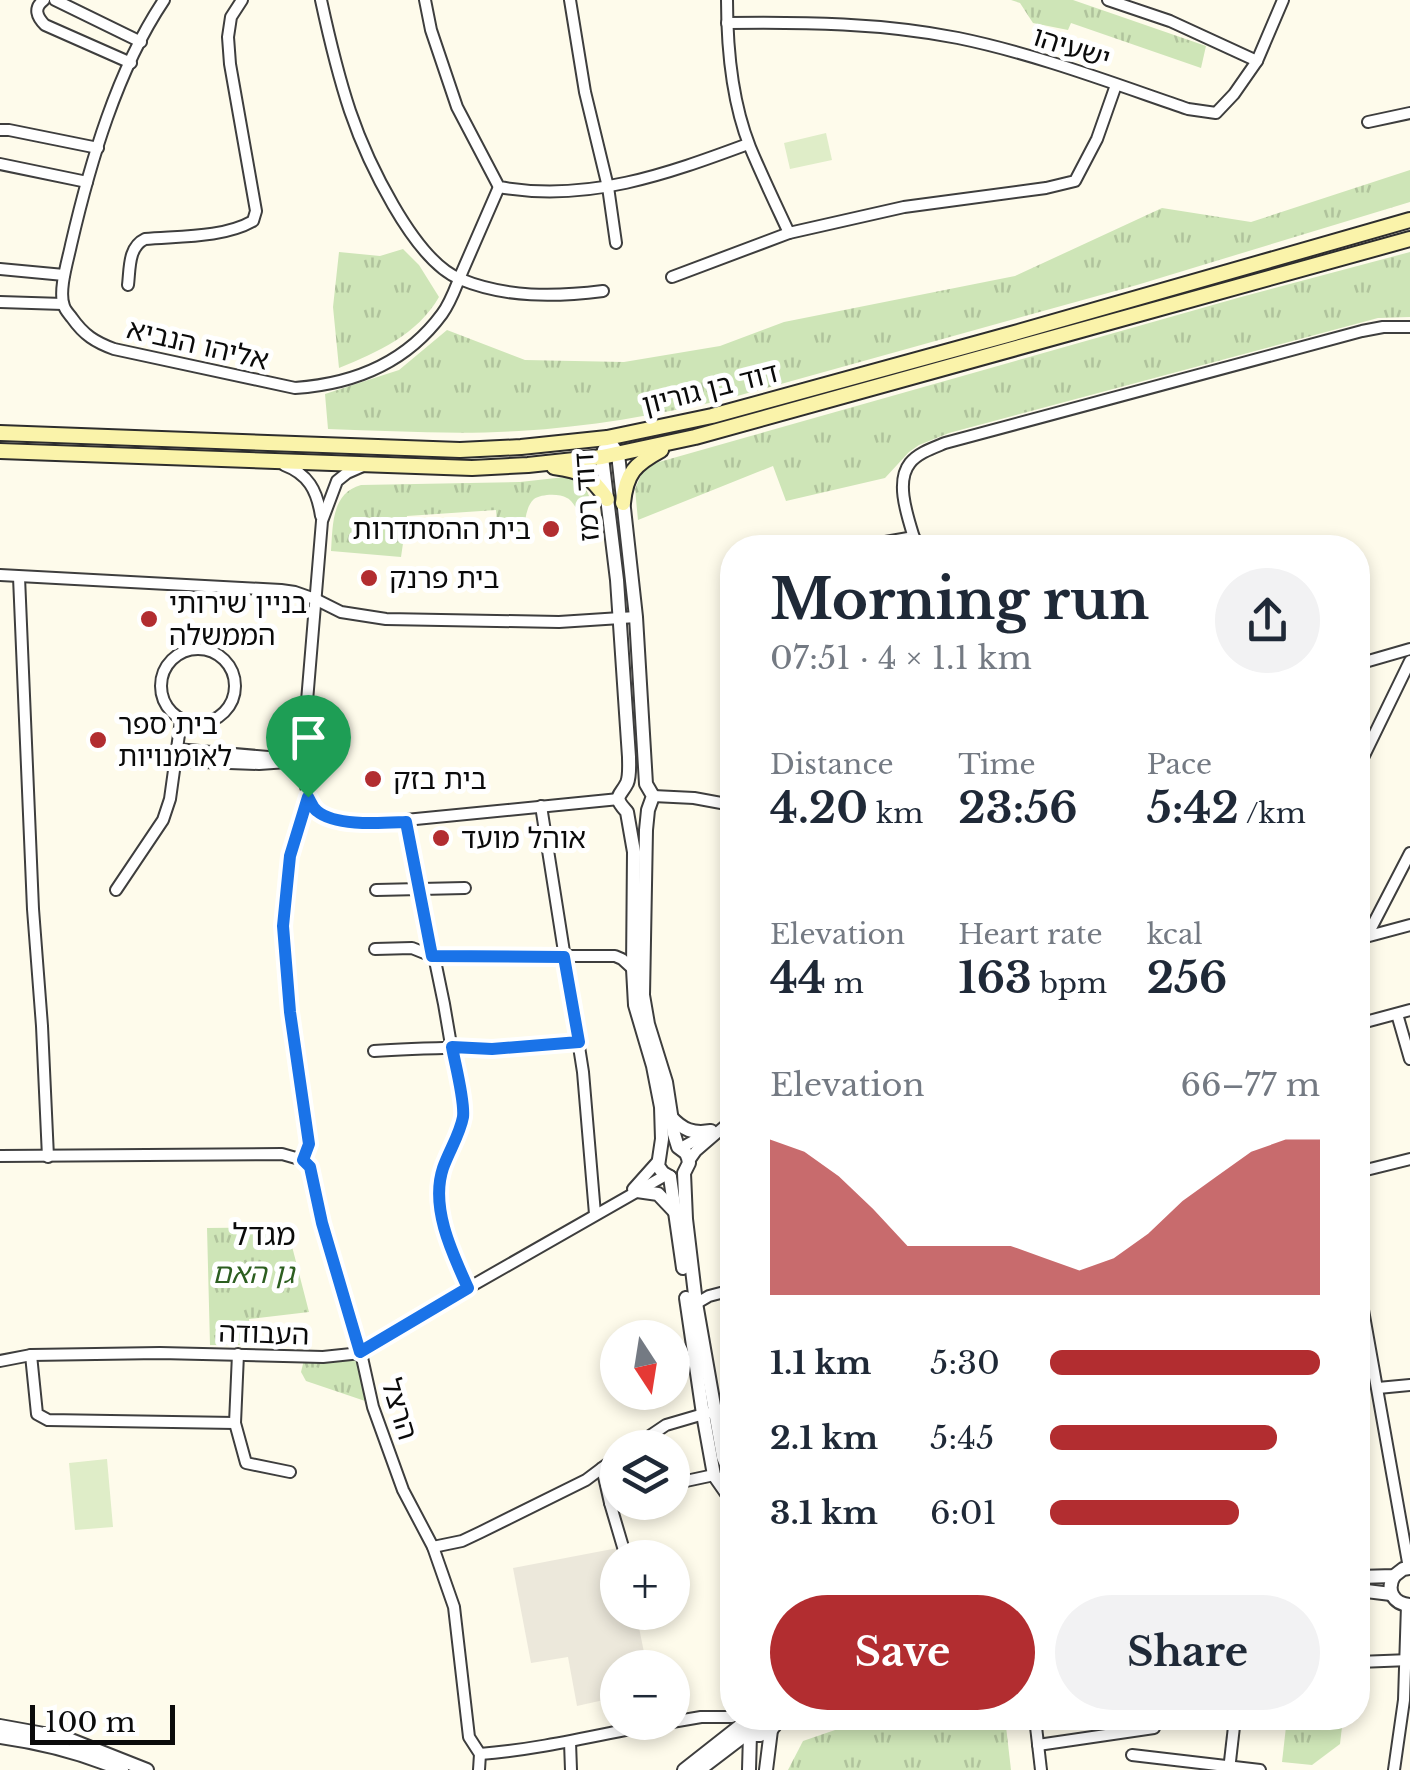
<!DOCTYPE html>
<html lang="en">
<head>
<meta charset="utf-8">
<style>
  :root { --surface:#fff; --page:#f2f2f3; --text:#1f2937; --muted:#747a83; --accent:#b22d30 }
  body { margin:0; font-family:"Libre Baskerville","Noto Sans Hebrew",serif; background:var(--page); color:var(--text); height:100vh; display:flex; flex-direction:column; font-size:38px; white-space:nowrap }
  * { box-sizing:border-box; margin:0 }
  p { font-size:32px; color:var(--muted) }
  .icon { flex:none; width:55px; height:55px; fill:none; stroke:currentColor; stroke-width:2; stroke-linecap:round; stroke-linejoin:round }
  .map { position:relative; flex:1; overflow:hidden }
  .side { position:absolute; left:720px; top:535px; width:650px; height:1195px; display:flex; flex-direction:column; background:var(--surface); border-radius:40px; box-shadow:0 5px 15px #0003 }
  .side>* { flex:none }
  .needle { width:65px; rotate:168deg }
  .tools { position:absolute; left:600px; top:1320px; display:grid; gap:20px }
  .tools a { display:grid; place-items:center; width:90px; height:90px; border-radius:50%; background:var(--surface); box-shadow:0 5px 15px #0003; font-size:50px }
  .scale { position:absolute; left:30px; bottom:25px; width:145px; box-sizing:border-box; padding-left:10px; border:5px solid #0b0b0b; border-top:0; font-size:28px; line-height:35px; white-space:nowrap; color:#0b0b0b; -webkit-text-stroke:8px #fff; paint-order:stroke }
  .pin { position:absolute; display:grid; place-items:center; width:85px; height:85px; color:#fff; margin:-102px -42px; border-radius:50% 50% 50% 0; rotate:-45deg; box-shadow:0 0 10px #0007 }
  .pin .icon { rotate:45deg }
  .round { display:grid; place-items:center; flex:none; width:105px; height:105px; border-radius:52px; background:var(--page) }
  .headline { display:flex; align-items:center; justify-content:space-between; height:170px; padding:0 50px }
  h1 { font-size:55px; font-weight:700; line-height:75px }
  .metrics { display:grid; grid-template-columns:repeat(3,1fr); gap:15px; height:170px; padding:10px 50px }
  .metrics div { display:grid; align-content:center }
  .metrics b { font-size:42px; font-weight:700 }
  .metrics small { font-size:28px; font-weight:400 }
  .metrics p { font-size:28px }
  .chart { height:280px; padding:20px 50px }
  .chart p { display:flex; justify-content:space-between }
  .chart svg { width:100%; height:180px; margin-top:10px; fill:var(--accent); opacity:.7 }
  .button { display:flex; gap:20px; margin-top:auto; padding:20px 50px }
  .button a { flex:1; height:115px; border-radius:60px; background:var(--accent); color:#fff; font-size:40px; font-weight:700; line-height:115px; text-align:center }
  .button a+a { background:var(--page); color:var(--text) }
  ul { padding:0 50px; list-style:none; font-size:32px }
  li { display:grid; grid-template-columns:160px 120px 1fr; align-items:center; height:75px }
  li i { height:25px; border-radius:12px; background:var(--accent) }
  .map>svg:first-child { display:block }
</style>
</head>
<body>
<div class="map">
<svg width="1410" height="1770" viewBox="0 0 1410 1770">
  <defs>
    <pattern id="grass-tufts" width="24" height="20" patternUnits="userSpaceOnUse" patternTransform="scale(2.5)"><rect width="24" height="20" fill="#cee5b7"/><path d="M3 7l-1-3M5 7V3M7 7l1-3M15 17l-1-3M17 17v-4M19 17l1-3" fill="none" stroke="#b0c39c"/></pattern>
  </defs>
  <rect width="100%" height="100%" fill="#fefbeb"/>
  <!-- grass -->
  <g fill="url(#grass-tufts)">
    <path d="M1011,0H1073L1206,46L1201,68L1071,23L1068,30L1033,23L1020,3Z"/>
    <path d="M1410,170V202L1137,285L723,400C656,415 588,427 519,431C456,435 391,431 328,429L325,394L399,370L447,330L525,360L624,362L720,346L784,322L1015,276L1162,208L1251,222Z"/>
    <path d="M403,249L419,265L439,297C417,335 378,352 339,368L333,307L339,252L380,256Z"/>
    <path d="M1410,252V317L1378,318L949,433L919,445L909,452L885,478L786,501L773,466L638,520L635,489L645,466L1241,297Z"/>
    <path d="M565,477C583,481 588,490 593,507L578,510C575,507 571,499 567,498C559,493 541,494 534,499C526,506 525,521 524,531L498,533L496,510L407,516L401,557L331,551C333,526 331,493 361,485L520,482Z"/>
    <path d="M287,1227L309,1312L249,1319L251,1345H210L207,1228Z"/>
    <path d="M358,1358L368,1402L306,1381L301,1372L304,1360Z"/>
    <path d="M870,1718H1005L1011,1770H788L803,1741Z"/>
    <path d="M1287,1718H1343L1340,1744L1312,1765L1282,1762Z"/>
  </g>
  <!-- pitch -->
  <g fill="#dfedc8">
    <path d="M826,133L832,160L790,169L784,143Z"/>
    <path d="M107,1459L113,1527L75,1530L69,1463Z"/>
  </g>
  <!-- plaza -->
  <path fill="#ece8db" d="M623,1547L625,1557L618,1558V1612L636,1613L647,1667L618,1668L617,1697L577,1706L568,1657L531,1663L513,1568Z"/>
  <g fill="none" stroke-linecap="round" stroke-linejoin="round">
    <defs>
      <path id="pedestrian" d="M303,1160L309,1144L283,948V926L290,856L307,797"/>
      <g id="minor">
        <path d="M44,0C33,8 37,17 45,25L131,63"/>
        <path d="M55,0L141,42"/>
        <path d="M164,0C117,70 90,163 71,245C68,260 58,291 64,306C65,310 69,314 72,318C84,335 95,342 114,349L295,388C353,384 406,363 442,314C451,302 456,286 462,272C474,244 487,215 499,187"/>
        <path d="M321,0C329,37 338,75 350,111C366,158 413,260 460,279C506,298 555,297 603,291"/>
        <path d="M425,0L431,30L457,107L499,187C587,203 667,174 748,144"/>
        <path d="M570,0L585,92L608,187L616,243"/>
        <path d="M727,0C727,48 732,102 750,147C762,176 776,205 789,233"/>
        <path d="M1108,0L1170,21L1257,61"/>
        <path d="M727,23C805,22 882,23 958,38C1036,54 1112,83 1188,109L1216,113L1234,94L1257,61L1283,0"/>
        <path d="M1368,122L1410,113"/>
        <path d="M0,130H9L98,148"/>
        <path d="M0,164L87,182"/>
        <path d="M0,269L64,275"/>
        <path d="M672,277L789,233L904,207L1046,188L1075,181L1097,139L1116,85"/>
        <path d="M128,285C130,269 128,247 145,239C179,236 223,238 253,221L256,211L230,64L228,37L231,17L242,0"/>
        <path d="M0,302L63,304"/>
        <path d="M284,465C308,474 317,490 321,516"/>
        <path d="M363,466L347,473L337,481L322,521L302,761C308,819 321,818 375,823L619,799"/>
        <path d="M851,548L914,537"/>
        <path d="M917,548C911,525 893,484 910,463C918,453 933,448 945,443L1362,331L1383,327H1410"/>
        <path d="M0,575L281,590L295,592L315,599L341,612L386,619L559,622L636,617"/>
        <path d="M19,577L33,909L42,1026L48,1157"/>
        <circle cx="198" cy="686" r="37"/>
        <path d="M1358,664L1410,649"/>
        <path d="M176,749L292,759"/>
        <path d="M175,761L259,764L302,761"/>
        <path d="M1358,768L1410,661"/>
        <path d="M653,796L694,798L732,805"/>
        <path d="M541,806L583,1072L595,1214"/>
        <path d="M406,821L444,1004L463,1115L444,1165L440,1180L439,1194L446,1232L468,1288"/>
        <path d="M116,890L163,820L170,799L181,720"/>
        <path d="M376,890L465,888"/>
        <path d="M1367,936L1410,853"/>
        <path d="M1358,939L1410,925"/>
        <path d="M375,949L412,948L432,956H615L622,959L633,969"/>
        <path d="M1397,1014L1410,1059"/>
        <path d="M1358,1024L1410,1010"/>
        <path d="M374,1051C442,1046 510,1049 579,1042"/>
        <path d="M681,1148L710,1132"/>
        <path d="M0,1156L282,1154L303,1160L310,1167L322,1223L361,1353L373,1407L403,1490L433,1547L454,1607L469,1737L480,1754L479,1770"/>
        <path d="M689,1161L696,1151L732,1120"/>
        <path d="M1358,1172L1410,1159"/>
        <path d="M633,1189L658,1161"/>
        <path d="M1358,1282L1409,1568"/>
        <path d="M692,1306L709,1296L732,1290"/>
        <path d="M238,1354L235,1423L246,1463L290,1472"/>
        <path d="M31,1355L37,1414L48,1420L235,1423"/>
        <path d="M0,1361L31,1355L160,1353L323,1357L361,1353L468,1288L666,1175"/>
        <path d="M1378,1388L1410,1385"/>
        <path d="M632,1448L666,1425L707,1413"/>
        <path d="M602,1468L610,1503L618,1501"/>
        <path d="M672,1484L714,1475"/>
        <path d="M610,1503L623,1547"/>
        <path d="M433,1547L462,1541L481,1532L586,1480L618,1456"/>
        <path d="M1358,1662L1410,1660"/>
        <path d="M1035,1718L1041,1770"/>
        <path d="M672,1722L701,1717H732"/>
        <path d="M570,1742L571,1770"/>
        <path d="M1038,1745L1154,1728"/>
        <path d="M480,1754C544,1749 605,1733 667,1722"/>
        <path d="M1132,1755L1260,1770"/>
        <path d="M1229,1770L1235,1718"/>
        <path d="M1394,1770L1404,1700L1407,1605"/>
      </g>
      <g id="tertiary">
        <path d="M607,438L618,454L636,617L646,784L653,796L648,810L646,830L643,995L648,1024L666,1082L674,1134L678,1147L686,1153L688,1158L689,1163L684,1173L686,1219L696,1303L723,1457L732,1479"/>
        <path d="M604,450L602,457L617,580L629,757C629,764 630,776 627,783C620,797 612,796 627,812L634,852L633,969L635,1005L653,1066L661,1107L662,1139L658,1166L663,1173L670,1177"/>
        <path d="M671,1117C683,1130 693,1134 711,1131"/>
        <path d="M670,1177L683,1268"/>
        <path d="M637,1191L658,1194L676,1213"/>
        <path d="M686,1298L703,1414L714,1475L728,1495L732,1508"/>
        <path d="M1394,1576C1386,1590 1393,1604 1410,1605"/>
        <path d="M1358,1577L1394,1576L1403,1569L1410,1568"/>
        <path d="M1358,1590L1391,1594"/>
        <path d="M0,1726L66,1738L147,1770"/>
        <path d="M746,1730L755,1735H760L771,1730L781,1718"/>
        <path d="M0,1737C43,1743 82,1753 122,1770"/>
        <path d="M684,1770L745,1722"/>
        <path d="M699,1770L749,1732"/>
        <path d="M749,1770L750,1734"/>
        <path d="M766,1770L771,1730"/>
      </g>
      <g id="secondary">
        <path d="M0,433L460,450L521,447L607,438L712,416L1011,334L1410,220"/>
        <path d="M0,451L472,468L528,465L602,457L695,437L1410,239"/>
        <path d="M554,467C583,471 590,475 607,499"/>
        <path d="M623,503C626,473 635,464 661,450"/>
      </g>
    </defs>
    <!-- pedestrian casing -->
    <use href="#pedestrian" stroke="#3e3e3e" stroke-width="11"/>
    <!-- minor casing -->
    <use href="#minor" stroke="#3e3e3e" stroke-width="14"/>
    <!-- tertiary casing -->
    <use href="#tertiary" stroke="#3e3e3e" stroke-width="16"/>
    <!-- secondary casing -->
    <use href="#secondary" stroke="#2d2d2d" stroke-width="18"/>
    <!-- pedestrian -->
    <use href="#pedestrian" stroke="#fff" stroke-width="8"/>
    <!-- minor -->
    <use href="#minor" stroke="#fff" stroke-width="10"/>
    <!-- tertiary -->
    <use href="#tertiary" stroke="#fff" stroke-width="12"/>
    <!-- secondary -->
    <use href="#secondary" stroke="#faf3aa" stroke-width="14"/>
  </g>
  <g fill="none" stroke-linecap="round" stroke-linejoin="round">
    <defs>
      <path id="route" d="M308,797C311,802 312,807 317,811C336,827 382,823 406,822L432,956L564,957L579,1042L492,1049L452,1047C455,1064 465,1101 463,1117C460,1134 449,1151 443,1168C430,1207 452,1253 468,1288L360,1352L322,1223L310,1167L303,1160L309,1144L290,1012L283,926L290,856Z"/>
    </defs>
    <!-- route casing -->
    <use href="#route" stroke="#fff" stroke-width="20"/>
    <!-- route -->
    <use href="#route" stroke="#1a73e8" stroke-width="12"/>
  </g>
  <!-- markers -->
  <g fill="#b22d30" stroke="#fff" stroke-width="4">
    <circle cx="551" cy="529" r="10"/>
    <circle cx="369" cy="578" r="10"/>
    <circle cx="149" cy="619" r="10"/>
    <circle cx="98" cy="740" r="10"/>
    <circle cx="373" cy="779" r="10"/>
    <circle cx="441" cy="838" r="10"/>
  </g>
  <g text-anchor="middle" stroke-width="10" stroke-linejoin="round" paint-order="stroke">
    <!-- street labels -->
    <g font-size="28" fill="#0b0b0b" stroke="#fff">
      <text transform="translate(1072 47) rotate(18)" y="10">ישעיהו</text>
      <text transform="translate(198 344) rotate(13)" y="10">אליהו הנביא</text>
      <text transform="translate(710 388) rotate(-14)" y="10">דוד בן גוריון</text>
      <text transform="translate(586 497) rotate(-94)" y="10">דוד רמז</text>
      <text transform="translate(264 1333) rotate(2)" y="10">העבודה</text>
      <text transform="translate(400 1409) rotate(73)" y="10">הרצל</text>
    </g>
    <!-- poi labels -->
    <g font-size="28" fill="#0b0b0b" stroke="#fff" text-anchor="start">
      <text x="531" y="539" text-anchor="end">בית ההסתדרות</text>
      <text x="389" y="588">בית פרנק</text>
      <text x="169" y="613">בניין שירותי<tspan x="169" dy="32">הממשלה</tspan></text>
      <text x="118" y="734">בית ספר<tspan x="118" dy="32">לאומנויות</tspan></text>
      <text x="393" y="789">בית בזק</text>
      <text x="461" y="848">אוהל מועד</text>
    </g>
    <!-- park labels -->
    <g font-size="28" font-style="italic" fill="#2c5e20" stroke="#fff">
      <text x="253" y="1283">גן האם</text>
    </g>
    <!-- neighbourhood labels -->
    <g font-size="30" fill="#0b0b0b" stroke="#fff">
      <text x="264" y="1245">מגדל</text>
    </g>
  </g>
</svg>
<div class="tools">
<a><svg class="needle" viewBox="-14 -14 28 28"><path d="M0-13l5 13h-10z" fill="#e53935"/><path d="M0 13l5-13h-10z" fill="#747a83"/></svg></a>
<a><svg class="icon" aria-label="layers" viewBox="0 0 24 24"><path d="M12 4l9 5-9 5-9-5zM3 14l9 5 9-5"/></svg></a>
<a>+</a>
<a>−</a>
</div>
<div class="scale">100 m</div>
<div class="pin" style="left:308px;top:797px;background:#1e9e55"><svg class="icon" aria-label="arrive" viewBox="0 0 24 24"><path d="M6 21V4h12l-3 4 3 4H6"/></svg></div>
<section class="side">
<div class="headline"><div><h1>Morning run</h1><p>07:51 · 4 × 1.1 km</p></div><a class="round"><svg class="icon" aria-label="share" viewBox="0 0 24 24"><path d="M12 15V3M7 8l5-5 5 5M5 13v7h14v-7"/></svg></a></div>
<div class="metrics">
<div><p>Distance</p><b>4.20<small> km</small></b></div>
<div><p>Time</p><b>23:56</b></div>
<div><p>Pace</p><b>5:42<small> /km</small></b></div>
</div>
<div class="metrics">
<div><p>Elevation</p><b>44<small> m</small></b></div>
<div><p>Heart rate</p><b>163<small> bpm</small></b></div>
<div><p>kcal</p><b>256</b></div>
</div>
<div class="chart"><p><span>Elevation</span>66–77 m</p>
<svg viewBox="0 0 160 44" preserveAspectRatio="none"><path d="M0 44V6L10 9L20 15L30 23L40 32L50 32L60 32L70 32L80 35L90 38L100 35L110 29L120 21L130 15L140 9L150 6L160 6V44z"/></svg>
</div>
<ul>
<li><b>1.1 km</b>5:30<i style="width:100%"></i></li>
<li><b>2.1 km</b>5:45<i style="width:84%"></i></li>
<li><b>3.1 km</b>6:01<i style="width:70%"></i></li>
</ul>
<div class="button"><a>Save</a><a>Share</a></div>
</section>
</div>
</body>
</html>
